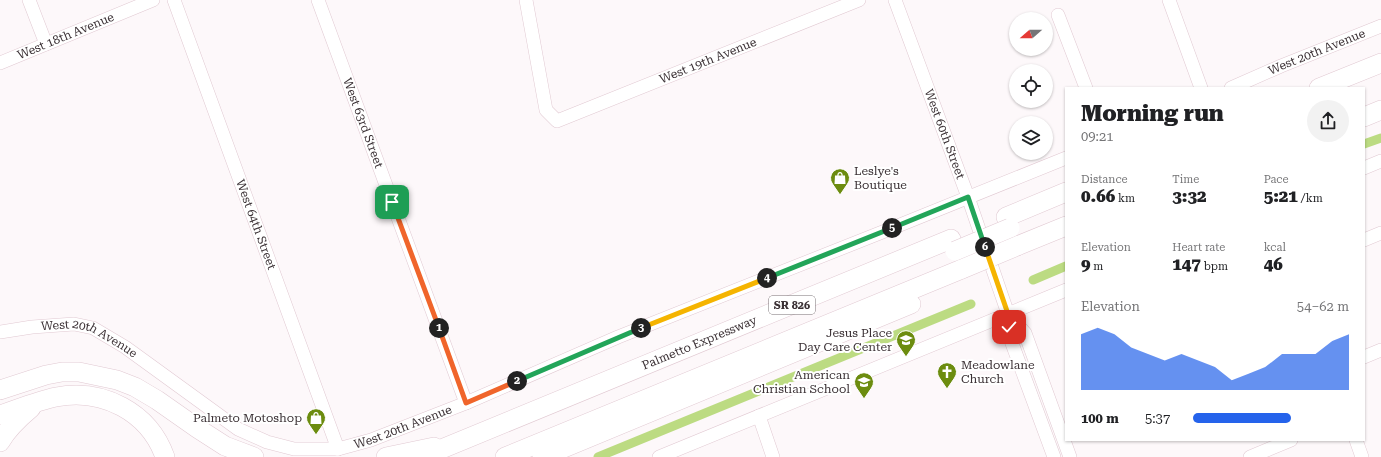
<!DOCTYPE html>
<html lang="en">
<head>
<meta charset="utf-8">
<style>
  :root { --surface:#fff; --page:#f2f2f2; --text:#202124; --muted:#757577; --accent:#2563eb }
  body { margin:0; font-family:"Roboto Serif",serif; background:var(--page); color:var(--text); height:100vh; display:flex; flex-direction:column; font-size:15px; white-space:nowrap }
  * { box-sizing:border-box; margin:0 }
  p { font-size:13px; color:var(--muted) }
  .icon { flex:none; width:22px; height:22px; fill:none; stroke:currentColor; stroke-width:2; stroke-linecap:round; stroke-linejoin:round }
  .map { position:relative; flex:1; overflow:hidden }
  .sheet { position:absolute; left:1065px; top:87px; width:300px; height:354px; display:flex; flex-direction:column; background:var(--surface); border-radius:0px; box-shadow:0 1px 3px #0004 }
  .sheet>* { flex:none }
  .needle { width:26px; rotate:250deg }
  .controls { position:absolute; left:1009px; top:12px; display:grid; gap:8px }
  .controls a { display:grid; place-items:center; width:44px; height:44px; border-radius:50%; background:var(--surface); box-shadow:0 1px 3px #0004; font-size:20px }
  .pin { position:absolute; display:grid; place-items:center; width:34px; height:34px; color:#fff; margin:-17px; border-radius:8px; box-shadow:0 2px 6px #0006 }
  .km { position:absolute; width:20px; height:20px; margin:-10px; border-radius:50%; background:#222; color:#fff; font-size:11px; line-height:20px; text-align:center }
  .round { display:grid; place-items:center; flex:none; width:42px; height:42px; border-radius:21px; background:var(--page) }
  .summary { display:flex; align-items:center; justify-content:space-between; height:68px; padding:0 16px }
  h1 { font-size:22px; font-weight:800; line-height:30px }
  .stats { display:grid; grid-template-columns:repeat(3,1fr); gap:6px; height:68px; padding:4px 16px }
  .stats div { display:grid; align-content:center }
  .stats b { font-size:17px; font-weight:800 }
  .stats small { font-size:11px; font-weight:400 }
  .stats p { font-size:11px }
  .chart { height:112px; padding:8px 16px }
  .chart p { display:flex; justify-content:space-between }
  .chart svg { width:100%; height:72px; margin-top:4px; fill:var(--accent); opacity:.7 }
  ul { padding:0 16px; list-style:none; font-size:13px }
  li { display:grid; grid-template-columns:64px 48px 1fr; align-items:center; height:30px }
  li i { height:10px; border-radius:5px; background:var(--accent) }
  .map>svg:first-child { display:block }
</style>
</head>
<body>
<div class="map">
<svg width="1381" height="457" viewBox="0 0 1381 457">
  <rect width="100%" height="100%" fill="#fdf8fa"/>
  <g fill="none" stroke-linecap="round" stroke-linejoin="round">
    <!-- canal -->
    <g stroke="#bcdb82" stroke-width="9">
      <path d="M1364,144L1381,138"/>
      <path d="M1033,280L1066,266"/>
      <path d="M598,457L971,304"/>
    </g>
    <defs>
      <g id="minor">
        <path d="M29,0L46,44"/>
        <path id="s1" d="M174,0L338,449"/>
        <path id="s2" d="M318,0L466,403"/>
        <path id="s3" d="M526,0L546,110L557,121L859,0"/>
        <path id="s4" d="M895,0L968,197L1008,314L1010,338L1054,457"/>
        <path d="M1169,0L1201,88"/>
        <path d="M1058,15L1086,88"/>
        <path id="s5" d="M0,63L153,0"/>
        <path id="s6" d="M1231,88L1281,66L1381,26"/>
        <path d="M1364,168L1381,161"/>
        <path d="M1364,240L1381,233"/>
        <path d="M1008,314L1025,333L1070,457"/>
        <path id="s7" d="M0,332L32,327L74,324L93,328L125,347L238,429L267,442L294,449H338L371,440L466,403L618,337L885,231L1066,158"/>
        <path d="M1364,357L1381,350"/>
        <path d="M759,416L773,457"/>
        <path d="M1356,440L1362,457"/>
        <path d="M659,457L1066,290"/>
        <path d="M1250,457L1291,440"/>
      </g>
      <g id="highway">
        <path d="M1319,88L1381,63"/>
        <path d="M1364,117L1381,110"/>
        <path d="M1006,217L1066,192"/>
        <path d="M1017,246L1066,226"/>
        <path d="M0,390L46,375L62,372H79L117,380L135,387L157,400L197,428L225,446L254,457"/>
        <path d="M0,415C18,409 37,401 56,397C103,388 149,412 165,457"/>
        <path d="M0,442C8,428 19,418 31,408"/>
        <path d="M386,457L434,447"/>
        <path id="s8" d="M422,457L951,239"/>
        <path d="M505,457L962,269"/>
        <path d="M542,457L911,304"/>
      </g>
    </defs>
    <!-- minor casing -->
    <use href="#minor" stroke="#e1c9d2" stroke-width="14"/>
    <!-- highway casing -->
    <use href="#highway" stroke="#e1c9d2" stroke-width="20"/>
    <!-- minor -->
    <use href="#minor" stroke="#fff" stroke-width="13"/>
    <!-- highway -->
    <use href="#highway" stroke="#fff" stroke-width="19"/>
    <defs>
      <g id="highway-bridge">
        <path d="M955,251L1010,228"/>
        <path d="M962,269L1017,246"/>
      </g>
    </defs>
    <!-- highway-bridge casing -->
    <use href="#highway-bridge" stroke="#e1c9d2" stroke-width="20" stroke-linecap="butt"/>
    <!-- highway-bridge -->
    <use href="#highway-bridge" stroke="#fff" stroke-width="19"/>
  </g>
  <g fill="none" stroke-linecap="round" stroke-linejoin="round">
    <defs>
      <path id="split-1" d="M392,202L439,328"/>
      <path id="split-2" d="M439,328L466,403L517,381"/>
      <path id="split-3" d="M517,381L641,328"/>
      <path id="split-4" d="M641,328L767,278"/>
      <path id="split-5" d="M767,278L892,228"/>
      <path id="split-6" d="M892,228L968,197L985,247"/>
      <path id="split-7" d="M985,247L1008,314L1009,327"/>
    </defs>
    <!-- split-1 casing -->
    <use href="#split-1" stroke="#fff" stroke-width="8"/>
    <!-- split-2 casing -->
    <use href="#split-2" stroke="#fff" stroke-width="8"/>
    <!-- split-3 casing -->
    <use href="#split-3" stroke="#fff" stroke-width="8"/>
    <!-- split-4 casing -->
    <use href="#split-4" stroke="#fff" stroke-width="8"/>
    <!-- split-5 casing -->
    <use href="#split-5" stroke="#fff" stroke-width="8"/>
    <!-- split-6 casing -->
    <use href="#split-6" stroke="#fff" stroke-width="8"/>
    <!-- split-7 casing -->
    <use href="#split-7" stroke="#fff" stroke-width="8"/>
    <!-- split-1 -->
    <use href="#split-1" stroke="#f0652b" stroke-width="5"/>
    <!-- split-2 -->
    <use href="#split-2" stroke="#f0652b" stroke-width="5"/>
    <!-- split-3 -->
    <use href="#split-3" stroke="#22a559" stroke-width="5"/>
    <!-- split-4 -->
    <use href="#split-4" stroke="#f5b400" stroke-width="5"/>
    <!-- split-5 -->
    <use href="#split-5" stroke="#22a559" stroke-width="5"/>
    <!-- split-6 -->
    <use href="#split-6" stroke="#22a559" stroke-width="5"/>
    <!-- split-7 -->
    <use href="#split-7" stroke="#f5b400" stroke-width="5"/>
  </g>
  <!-- icons -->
  <defs>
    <symbol id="shop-pin" viewBox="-11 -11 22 30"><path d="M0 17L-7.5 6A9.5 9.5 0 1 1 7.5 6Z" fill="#6c8c0f" stroke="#fff"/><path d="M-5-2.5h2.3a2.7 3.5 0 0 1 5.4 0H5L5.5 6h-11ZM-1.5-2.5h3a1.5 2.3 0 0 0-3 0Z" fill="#fff"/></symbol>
    <symbol id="school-pin" viewBox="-11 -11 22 30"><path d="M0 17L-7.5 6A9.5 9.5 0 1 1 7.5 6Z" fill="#6c8c0f" stroke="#fff"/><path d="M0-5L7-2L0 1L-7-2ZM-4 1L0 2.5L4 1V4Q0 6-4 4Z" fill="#fff"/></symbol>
    <symbol id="church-pin" viewBox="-11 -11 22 30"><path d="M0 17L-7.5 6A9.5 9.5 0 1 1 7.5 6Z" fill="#6c8c0f" stroke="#fff"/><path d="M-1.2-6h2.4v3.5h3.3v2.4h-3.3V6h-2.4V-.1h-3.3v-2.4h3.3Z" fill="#fff"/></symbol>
  </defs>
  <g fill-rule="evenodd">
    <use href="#shop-pin" x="829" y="167" width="22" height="30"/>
    <use href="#school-pin" x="895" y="329" width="22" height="30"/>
    <use href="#church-pin" x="936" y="361" width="22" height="30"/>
    <use href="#school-pin" x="853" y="371" width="22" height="30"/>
    <use href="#shop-pin" x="305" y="407" width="22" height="30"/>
  </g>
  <g text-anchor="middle" stroke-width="4" stroke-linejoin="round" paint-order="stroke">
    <!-- shield labels -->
    <rect fill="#fff" stroke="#766f72" stroke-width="1" x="769" y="296" width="46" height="18" rx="3"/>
    <g font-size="11" font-weight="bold" fill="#3b3135">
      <text x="792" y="309">SR 826</text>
    </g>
    <!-- street labels -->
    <g font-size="12" fill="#3b3135" stroke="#fff">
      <text dy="4" stroke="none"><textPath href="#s5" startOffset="71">West 18th Avenue</textPath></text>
      <text dy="4" stroke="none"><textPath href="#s6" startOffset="93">West 20th Avenue</textPath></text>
      <text dy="4" stroke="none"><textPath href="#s3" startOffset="290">West 19th Avenue</textPath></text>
      <text dy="4" stroke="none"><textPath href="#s2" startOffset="131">West 63rd Street</textPath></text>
      <text dy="4" stroke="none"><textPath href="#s4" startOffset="143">West 60th Street</textPath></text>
      <text dy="4" stroke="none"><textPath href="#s1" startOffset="239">West 64th Street</textPath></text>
      <text dy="4" stroke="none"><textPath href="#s8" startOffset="300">Palmetto Expressway</textPath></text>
      <text dy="4" stroke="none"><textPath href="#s7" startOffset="93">West 20th Avenue</textPath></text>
      <text dy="4" stroke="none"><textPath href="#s7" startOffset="443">West 20th Avenue</textPath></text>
    </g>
    <!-- poi labels -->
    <g font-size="12" fill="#3b3135" stroke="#fff" text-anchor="end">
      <text x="854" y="175" text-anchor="start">Leslye's<tspan x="854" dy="14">Boutique</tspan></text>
      <text x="892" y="337">Jesus Place<tspan x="892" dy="14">Day Care Center</tspan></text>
      <text x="961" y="369" text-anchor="start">Meadowlane<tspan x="961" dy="14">Church</tspan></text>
      <text x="850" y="379">American<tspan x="850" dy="14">Christian School</tspan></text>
      <text x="302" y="422">Palmeto Motoshop</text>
    </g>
  </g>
</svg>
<div class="controls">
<a><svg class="needle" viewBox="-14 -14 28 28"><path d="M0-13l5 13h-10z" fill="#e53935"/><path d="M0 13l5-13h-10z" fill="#757577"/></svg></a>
<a><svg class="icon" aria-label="locate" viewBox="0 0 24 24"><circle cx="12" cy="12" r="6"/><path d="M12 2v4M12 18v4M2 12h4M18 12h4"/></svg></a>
<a><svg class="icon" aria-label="layers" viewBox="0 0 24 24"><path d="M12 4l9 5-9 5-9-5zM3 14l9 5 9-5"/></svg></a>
</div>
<div class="pin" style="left:392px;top:202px;background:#1e9e55"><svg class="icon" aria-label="arrive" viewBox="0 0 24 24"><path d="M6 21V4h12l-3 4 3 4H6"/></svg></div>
<div class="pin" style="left:1009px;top:327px;background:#d93025"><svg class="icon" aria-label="check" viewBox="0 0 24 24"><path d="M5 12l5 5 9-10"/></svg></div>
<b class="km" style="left:439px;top:328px">1</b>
<b class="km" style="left:517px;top:381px">2</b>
<b class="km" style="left:641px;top:328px">3</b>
<b class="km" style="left:767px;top:278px">4</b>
<b class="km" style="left:892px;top:228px">5</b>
<b class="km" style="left:985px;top:247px">6</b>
<section class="sheet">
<div class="summary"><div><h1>Morning run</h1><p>09:21</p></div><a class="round"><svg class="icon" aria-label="share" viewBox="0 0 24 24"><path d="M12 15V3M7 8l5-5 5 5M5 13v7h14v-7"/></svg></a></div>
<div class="stats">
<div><p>Distance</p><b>0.66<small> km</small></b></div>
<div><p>Time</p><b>3:32</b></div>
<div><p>Pace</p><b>5:21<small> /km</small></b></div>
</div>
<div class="stats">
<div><p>Elevation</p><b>9<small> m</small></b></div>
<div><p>Heart rate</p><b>147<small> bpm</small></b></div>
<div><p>kcal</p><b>46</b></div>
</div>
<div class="chart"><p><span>Elevation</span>54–62 m</p>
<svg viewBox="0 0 160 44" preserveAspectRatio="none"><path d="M0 44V10L10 6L20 10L30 18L40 22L50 26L60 22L70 26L80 30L90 38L100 34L110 30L120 22L130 22L140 22L150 14L160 10V44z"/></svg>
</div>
<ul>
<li><b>100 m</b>5:37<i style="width:63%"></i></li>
</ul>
</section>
</div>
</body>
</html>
